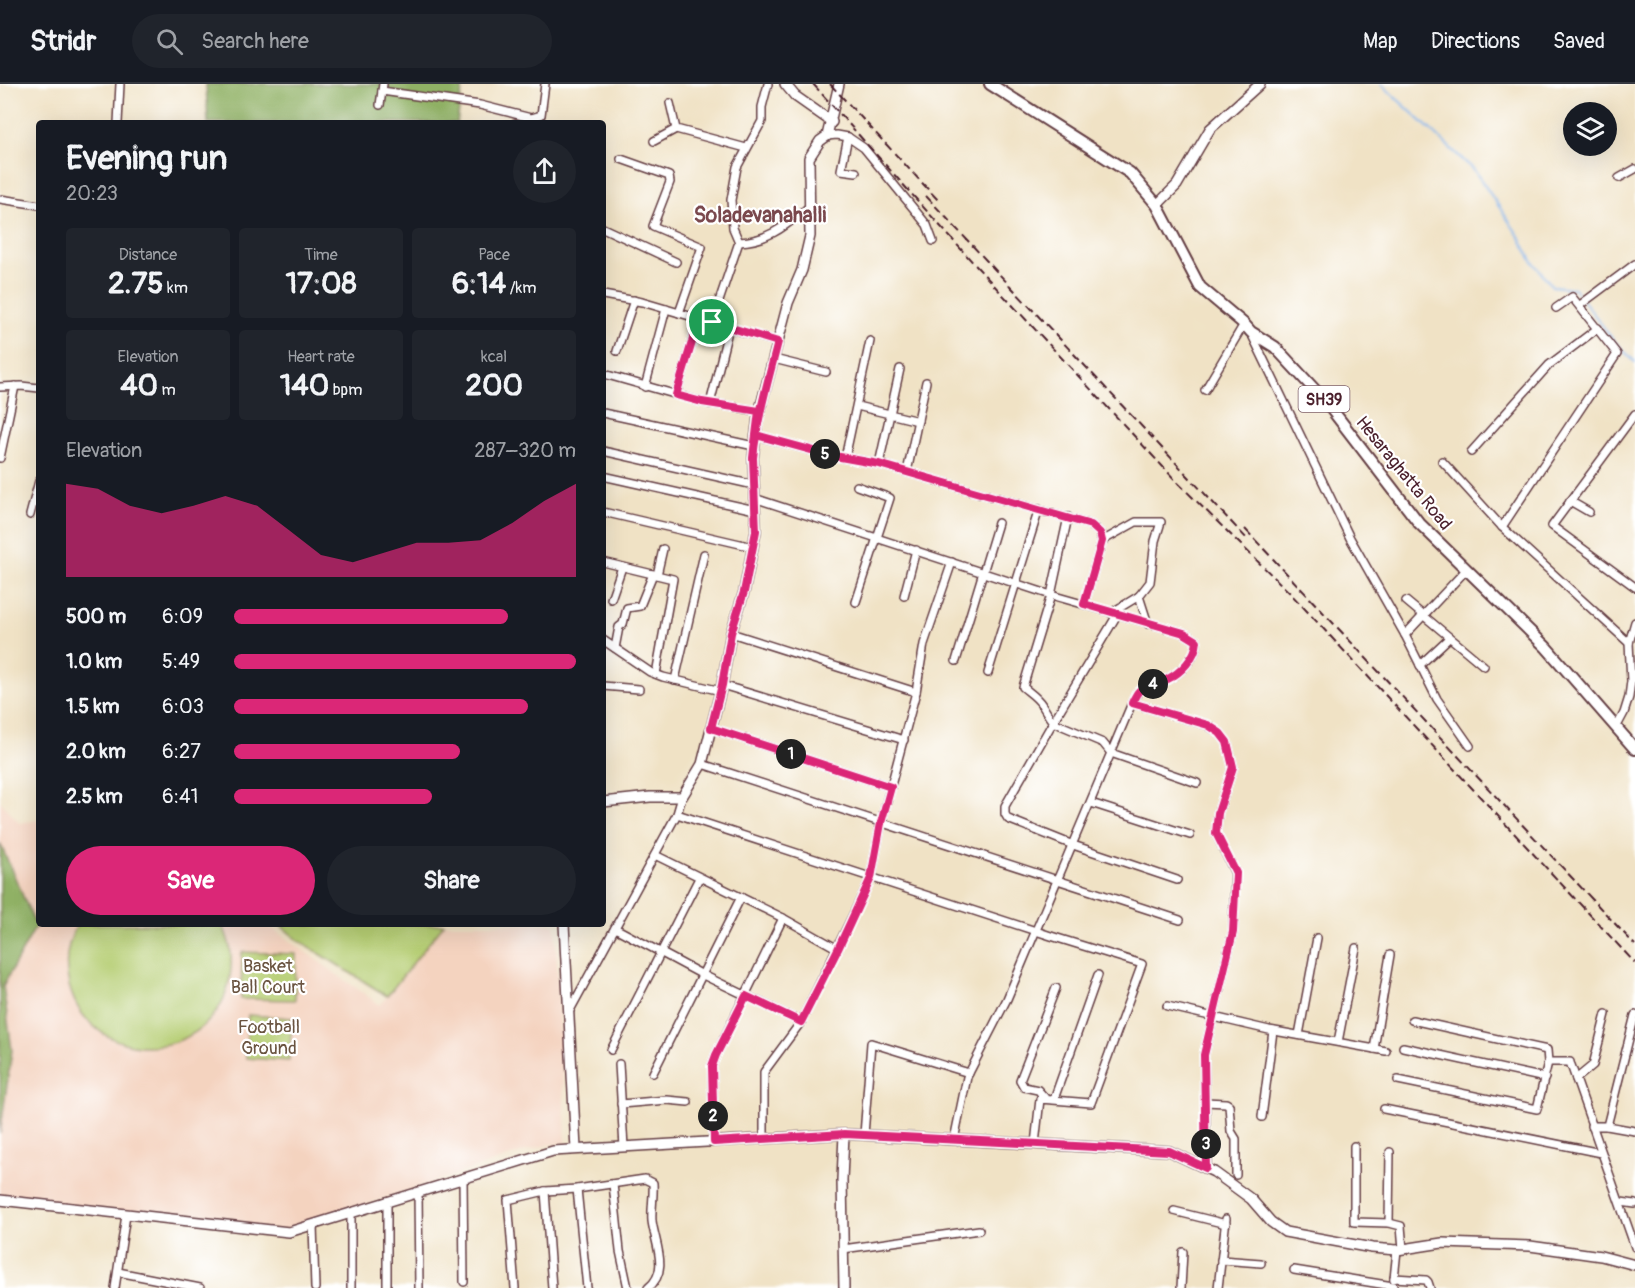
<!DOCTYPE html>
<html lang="en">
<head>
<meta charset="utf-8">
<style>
  :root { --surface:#171b24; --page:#20242c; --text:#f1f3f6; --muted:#9ea1a6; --line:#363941; --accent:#db2777 }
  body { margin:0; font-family:Pangolin,sans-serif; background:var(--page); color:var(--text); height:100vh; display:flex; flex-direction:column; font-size:22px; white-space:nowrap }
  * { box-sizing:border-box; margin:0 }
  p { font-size:20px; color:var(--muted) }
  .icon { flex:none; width:33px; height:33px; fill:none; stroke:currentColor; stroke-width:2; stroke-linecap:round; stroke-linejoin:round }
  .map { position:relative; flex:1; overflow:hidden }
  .panel { position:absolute; left:36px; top:36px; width:570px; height:807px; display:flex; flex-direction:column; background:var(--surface); border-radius:6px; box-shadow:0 6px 24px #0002 }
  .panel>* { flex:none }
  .fabs { position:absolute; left:1563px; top:18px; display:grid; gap:12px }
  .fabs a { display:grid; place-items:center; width:54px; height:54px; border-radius:50%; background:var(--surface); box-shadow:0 6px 24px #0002; font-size:30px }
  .pin { position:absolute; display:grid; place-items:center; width:51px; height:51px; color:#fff; margin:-26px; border:3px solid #fff; border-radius:50%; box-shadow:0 2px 6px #0007 }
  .km { position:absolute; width:30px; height:30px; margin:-15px; border-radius:50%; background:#222; color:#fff; font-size:16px; line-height:30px; text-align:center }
  .round { display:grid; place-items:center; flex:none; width:63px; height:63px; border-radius:32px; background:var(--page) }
  .head { display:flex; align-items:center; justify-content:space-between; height:102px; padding:0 30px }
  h1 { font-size:33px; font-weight:700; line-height:45px }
  .stats { display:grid; grid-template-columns:repeat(3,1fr); gap:9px; height:102px; padding:6px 30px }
  .stats div { display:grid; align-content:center; border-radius:6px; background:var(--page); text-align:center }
  .stats b { font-size:30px; font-weight:700 }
  .stats small { font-size:16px; font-weight:400 }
  .stats p { font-size:16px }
  .chart { height:168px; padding:12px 30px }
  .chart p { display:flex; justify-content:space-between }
  .chart svg { width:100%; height:108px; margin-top:6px; fill:var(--accent); opacity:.7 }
  .cta { display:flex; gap:12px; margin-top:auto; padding:12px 30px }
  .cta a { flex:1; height:69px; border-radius:36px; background:var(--accent); color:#fff; font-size:24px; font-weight:700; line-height:69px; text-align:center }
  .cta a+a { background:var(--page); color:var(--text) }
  ul { padding:0 30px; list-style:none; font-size:20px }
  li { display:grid; grid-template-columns:96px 72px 1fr; align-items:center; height:45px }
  li i { height:15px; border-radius:8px; background:var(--accent) }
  header { display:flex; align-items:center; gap:36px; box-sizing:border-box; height:84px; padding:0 30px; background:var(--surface); border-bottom:2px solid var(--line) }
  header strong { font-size:28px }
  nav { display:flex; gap:33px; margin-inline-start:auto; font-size:21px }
  .search { width:420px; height:54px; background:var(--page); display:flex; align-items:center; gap:15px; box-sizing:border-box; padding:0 21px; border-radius:33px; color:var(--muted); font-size:22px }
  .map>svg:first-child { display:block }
</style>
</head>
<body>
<header>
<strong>Stridr</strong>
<div class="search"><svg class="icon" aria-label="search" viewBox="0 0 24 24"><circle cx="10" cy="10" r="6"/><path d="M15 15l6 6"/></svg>Search here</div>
<nav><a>Map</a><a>Directions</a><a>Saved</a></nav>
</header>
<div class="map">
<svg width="1635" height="1204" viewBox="0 0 1635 1204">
  <rect width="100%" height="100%" fill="#fff"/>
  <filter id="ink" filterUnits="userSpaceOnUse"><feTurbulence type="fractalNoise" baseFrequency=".0167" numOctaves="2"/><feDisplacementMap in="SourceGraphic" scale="12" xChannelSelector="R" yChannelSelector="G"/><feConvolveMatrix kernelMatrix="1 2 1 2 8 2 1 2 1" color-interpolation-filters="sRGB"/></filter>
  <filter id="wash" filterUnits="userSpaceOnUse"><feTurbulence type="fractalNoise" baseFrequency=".008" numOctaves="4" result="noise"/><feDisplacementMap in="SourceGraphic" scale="24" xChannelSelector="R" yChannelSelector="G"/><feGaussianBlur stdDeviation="1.35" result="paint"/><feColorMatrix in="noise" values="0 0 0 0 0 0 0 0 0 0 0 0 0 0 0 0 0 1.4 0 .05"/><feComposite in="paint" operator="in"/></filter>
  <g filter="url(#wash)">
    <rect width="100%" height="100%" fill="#f0e2c5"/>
    <!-- built -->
    <path fill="#f4d3bf" d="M0,717L19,739L39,736V840H266L380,921L444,840H555L566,1059L548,1061L523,1068L287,1147L0,1113Z"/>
    <!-- green -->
    <g fill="#b6ce73" stroke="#80764f" stroke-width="1.5">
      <path d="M78,840H222C231,859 233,873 230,893C216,980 91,987 69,901C64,879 66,859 78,840Z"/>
      <path d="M279,840H444L387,912L298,856Z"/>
      <path d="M242,868L296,870L295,916L241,915Z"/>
      <path d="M248,931L292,934L289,977L246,974Z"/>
    </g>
    <!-- forest -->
    <g fill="#90b165" stroke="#6d6848" stroke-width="1.5">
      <path d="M206,0H463L457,39H208Z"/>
      <path d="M0,759L36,842L3,902L12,966L0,1050Z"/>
    </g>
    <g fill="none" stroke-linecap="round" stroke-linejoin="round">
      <!-- stream -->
      <path stroke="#7eb2ec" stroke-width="2" d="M1381,0L1474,86L1521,155L1531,175L1552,202L1574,204L1614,257L1635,278"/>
    </g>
  </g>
  <g filter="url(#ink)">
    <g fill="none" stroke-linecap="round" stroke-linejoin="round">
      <defs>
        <g id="street">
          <path d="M382,7L480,21L531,34L541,31L545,0"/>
          <path d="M670,19L676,45L746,64"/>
          <path d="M380,21L383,0"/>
          <path d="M118,39L120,0"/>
          <path d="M827,52L837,51L848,53L864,64L927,141L933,157"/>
          <path d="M848,53L841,86L856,88"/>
          <path d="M654,57L676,45"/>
          <path d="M621,75L669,92L670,98L653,142L702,163L679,229"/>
          <path d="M1619,94L1635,85"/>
          <path d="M0,115L39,121"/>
          <path d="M603,144L676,178"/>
          <path d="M739,158C769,157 786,141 809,123"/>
          <path d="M603,211L642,218L778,258"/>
          <path d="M1580,221L1635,180"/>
          <path d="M712,238L739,158L733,144L731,116L737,83L762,37V23L768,0"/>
          <path d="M1251,249L1350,454L1405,551L1437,615L1470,662"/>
          <path d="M617,267L634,216"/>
          <path d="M774,275L826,288"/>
          <path d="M604,290L702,318L759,327"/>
          <path d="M0,303L21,302L39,304"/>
          <path d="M645,303L666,225"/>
          <path d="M1205,306L1244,240"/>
          <path d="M676,311L699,235"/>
          <path d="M710,320L729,243"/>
          <path d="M857,322L918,337"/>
          <path d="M603,329L754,362"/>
          <path d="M1635,330L1552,442L1635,503"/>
          <path d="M755,351L829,371L879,380L1091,441L1100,449L1102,457L1084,520"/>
          <path d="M603,367L754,401"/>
          <path d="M1471,368L1549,281L1598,244"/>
          <path d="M0,374L15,302"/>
          <path d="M845,374L870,257"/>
          <path d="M1442,377L1502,443L1629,559"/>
          <path d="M879,380L900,285"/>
          <path d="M907,388L926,298"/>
          <path d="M603,392L755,426"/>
          <path d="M754,414L1051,511L1184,549L1197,557C1197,573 1180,590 1166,596C1157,599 1146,600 1139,607C1136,610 1134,615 1132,619"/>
          <path d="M1570,417L1589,428"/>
          <path d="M603,428L753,463"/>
          <path d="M30,431L39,397"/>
          <path d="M1068,433L1051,511L1023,603C1030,609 1037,613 1042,621C1046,627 1048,632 1053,638L1005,722V730L1008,735L1073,761L1177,796"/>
          <path d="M1502,443L1617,270L1572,213L1556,224"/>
          <path d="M1102,457L1136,438H1161L1155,457L1150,498L1139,512L1148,540"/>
          <path d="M603,478L673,495L656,590"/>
          <path d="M657,491L663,465"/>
          <path d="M904,512L916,466"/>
          <path d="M611,515L622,483"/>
          <path d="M1406,517L1484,582"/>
          <path d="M856,518L890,414L857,402"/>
          <path d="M1111,529L1139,512"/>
          <path d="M1117,531L1053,638L1103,659L1111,669L1197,699"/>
          <path d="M731,549L916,608"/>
          <path d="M1405,551L1466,486"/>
          <path d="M603,556L650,588L663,593L721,607"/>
          <path d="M615,564L619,543L623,540L627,524L640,522L653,490"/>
          <path d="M956,577L998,439"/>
          <path d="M1420,581L1449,554"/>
          <path d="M988,589L1039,425"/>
          <path d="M675,596L704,470"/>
          <path d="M722,601L904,656"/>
          <path d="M603,602L639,605"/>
          <path d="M711,644L891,703"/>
          <path d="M1616,644L1624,629L1629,613L1631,597L1629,559L1635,538"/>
          <path d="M702,680L1180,836"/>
          <path d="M1091,719L1190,751"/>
          <path d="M677,730L1051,852L1142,880L1091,1019L1040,1015L1035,1060"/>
          <path d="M655,771L783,834L838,865"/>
          <path d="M615,844L701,890L801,938"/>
          <path d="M1167,922L1269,946L1386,967"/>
          <path d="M569,928L677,730L682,713"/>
          <path d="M1412,936L1547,966L1548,978H1570"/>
          <path d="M1299,951L1317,854"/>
          <path d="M1338,958L1356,864"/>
          <path d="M1403,963L1545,994"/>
          <path d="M1374,965L1390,871"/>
          <path d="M611,966L699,794"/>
          <path d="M619,980L624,1063"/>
          <path d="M1571,981L1635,1163"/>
          <path d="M653,989L741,813"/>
          <path d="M1576,995L1593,981L1606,930"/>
          <path d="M1398,996L1537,1025L1548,978"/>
          <path d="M1046,1015L1038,1006L1024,1003L1020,996L1056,904"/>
          <path d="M1054,1015L1098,891"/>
          <path d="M1205,1018L1226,1019L1229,1021L1231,1047L1236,1055V1091"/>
          <path d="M621,1020L667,1016L688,1018"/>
          <path d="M1384,1025L1601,1069"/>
          <path d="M1262,1033L1273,947"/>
          <path d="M1591,1042H1607L1635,931"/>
          <path d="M1607,1042L1635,1047"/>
          <path d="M864,1051L871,959L969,989"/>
          <path d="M764,1055V988L801,938L871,794L881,739L916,608L924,560L952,478"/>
          <path d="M954,1056L967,993L1007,915L1132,619L1207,641L1220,649L1227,658L1233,683L1218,729L1216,749L1235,789L1233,848L1204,971L1207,1084"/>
          <path d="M714,1058L712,982L716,971L783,834"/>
          <path d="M1354,1062V1138L1389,1139L1401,1142L1403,1165"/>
          <path d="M463,1094L464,1198"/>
          <path d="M613,1100L620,1167L628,1204"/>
          <path d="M577,1105L587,1204"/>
          <path d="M418,1107L419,1204"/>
          <path d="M545,1107L577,1105L645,1095L653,1099C654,1112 651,1125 652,1137C655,1160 670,1187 648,1204"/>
          <path d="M1621,1118L1635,1120"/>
          <path d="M1174,1127L1226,1140"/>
          <path d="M351,1128V1204"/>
          <path d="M1389,1139L1390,1068"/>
          <path d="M313,1141L315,1204"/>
          <path d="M843,1165L979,1146"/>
          <path d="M1221,1176L1261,1179"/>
          <path d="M1294,1186L1393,1202"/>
          <path d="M118,1188L200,1204"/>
          <path d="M1394,1194L1426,1196L1428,1198L1430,1204"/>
          <path d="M1394,1195L1397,1166"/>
          <path d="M115,1204L126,1131"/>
          <path d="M387,1204V1117"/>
          <path d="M515,1204L508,1116L545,1107L552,1204"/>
          <path d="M1181,1204L1183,1168"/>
          <path d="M1218,1204L1226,1135"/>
        </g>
        <g id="secondary">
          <path d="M785,0L795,12L832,38"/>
          <path d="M1157,121L1177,101L1210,45L1260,0"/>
          <path d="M603,718L650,713H682L702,680L722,601L731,549L744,508L756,447L753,374L758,333L788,219L802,186L810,152L809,74L820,57L827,52L839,0"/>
          <path d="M564,840L576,1065"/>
          <path d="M844,1050L842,1096L844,1204"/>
          <path d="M0,1116L289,1148L553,1067L844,1050L1169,1067L1214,1088L1251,1115L1271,1138L1285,1148L1372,1164L1397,1166L1442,1159L1530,1162L1601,1172L1635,1181"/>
        </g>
        <path id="primary" d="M990,0L1130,89L1157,121L1200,203L1244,240L1251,248L1275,263L1326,318L1419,439L1546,563L1635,665"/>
      </defs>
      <!-- street casing -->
      <use href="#street" stroke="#633c42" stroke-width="10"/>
      <!-- secondary casing -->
      <use href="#secondary" stroke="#633c42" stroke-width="12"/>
      <!-- primary casing -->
      <use href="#primary" stroke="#633c42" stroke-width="14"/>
      <!-- street -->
      <use href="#street" stroke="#fff" stroke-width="7"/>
      <!-- secondary -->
      <use href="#secondary" stroke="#fff" stroke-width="9"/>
      <!-- primary -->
      <use href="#primary" stroke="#fff" stroke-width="10"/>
      <!-- rail -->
      <g stroke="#4a1f2b" stroke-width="2" stroke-dasharray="9 4.5" stroke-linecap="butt">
        <path d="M813,0L977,183L1178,399L1291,510L1635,879"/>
        <path d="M830,0L938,116"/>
        <path d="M926,112L1248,456"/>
        <path d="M1245,445L1635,861"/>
      </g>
    </g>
  </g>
  <g fill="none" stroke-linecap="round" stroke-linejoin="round" filter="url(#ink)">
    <defs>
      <path id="route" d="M712,238L778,258C768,297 757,334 753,374L756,447L744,508L731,549L722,601L711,644L891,703L881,739L871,794L838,865L801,938L746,912L716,971L712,982L714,1058L844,1050L1038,1060L1169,1067L1206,1084L1204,971L1233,848L1236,789L1216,749L1218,729L1233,683L1227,658L1220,649L1208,641L1132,619C1134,615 1136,610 1139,607C1146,600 1157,599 1166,596C1181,589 1196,573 1197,557L1184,549L1084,520L1102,457L1100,449L1091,441L879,380L829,371L756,351L759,327L702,318L676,311L699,235L712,238"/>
    </defs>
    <!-- route casing -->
    <use href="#route" stroke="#fff" stroke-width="12"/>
    <!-- route -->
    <use href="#route" stroke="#db2777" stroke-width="8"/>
  </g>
  <g text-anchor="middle" stroke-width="4.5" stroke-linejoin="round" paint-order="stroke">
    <!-- shield labels -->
    <rect fill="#fff" stroke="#80626b" stroke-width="1.5" x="1298.5" y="302" width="51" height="26" rx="4.5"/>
    <g font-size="16" font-weight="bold" fill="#4a1f2b">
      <text x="1324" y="321">SH39</text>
    </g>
    <!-- street labels -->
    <g font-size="18" fill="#4a1f2b" stroke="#fff">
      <text transform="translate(1404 389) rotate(51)" y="6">Hesaraghatta Road</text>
    </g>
    <!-- park labels -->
    <g font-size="18" fill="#6a5441" stroke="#fff">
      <text x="268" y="888">Basket<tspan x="268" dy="21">Ball Court</tspan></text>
      <text x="269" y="949">Football<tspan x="269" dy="21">Ground</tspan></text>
    </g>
    <!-- quarter labels -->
    <g font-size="21" font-weight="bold" fill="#7a484d" stroke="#fff">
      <text x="760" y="138">Soladevanahalli</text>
    </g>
  </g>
</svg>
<div class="fabs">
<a><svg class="icon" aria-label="layers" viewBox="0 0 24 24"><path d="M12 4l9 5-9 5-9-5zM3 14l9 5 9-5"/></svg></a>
</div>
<div class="pin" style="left:712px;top:238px;background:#1e9e55"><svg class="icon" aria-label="arrive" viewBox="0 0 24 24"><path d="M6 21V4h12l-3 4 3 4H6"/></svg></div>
<b class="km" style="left:791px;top:670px">1</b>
<b class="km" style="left:713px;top:1032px">2</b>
<b class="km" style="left:1206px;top:1060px">3</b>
<b class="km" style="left:1153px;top:600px">4</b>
<b class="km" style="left:825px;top:370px">5</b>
<section class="panel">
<div class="head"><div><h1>Evening run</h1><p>20:23</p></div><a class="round"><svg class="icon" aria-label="share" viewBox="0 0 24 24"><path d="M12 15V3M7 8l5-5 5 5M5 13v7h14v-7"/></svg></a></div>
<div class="stats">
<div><p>Distance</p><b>2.75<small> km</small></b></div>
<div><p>Time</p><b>17:08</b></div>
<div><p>Pace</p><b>6:14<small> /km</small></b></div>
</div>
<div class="stats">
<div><p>Elevation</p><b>40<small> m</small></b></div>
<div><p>Heart rate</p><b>140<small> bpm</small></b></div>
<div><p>kcal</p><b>200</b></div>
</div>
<div class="chart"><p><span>Elevation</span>287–320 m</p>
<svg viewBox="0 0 160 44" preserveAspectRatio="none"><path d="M0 44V6L10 8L20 15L30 18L40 15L50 11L60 15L70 25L80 35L90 38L100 34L110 30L120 30L130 29L140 22L150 13L160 6V44z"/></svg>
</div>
<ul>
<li><b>500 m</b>6:09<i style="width:80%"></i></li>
<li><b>1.0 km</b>5:49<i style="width:100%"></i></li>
<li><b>1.5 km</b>6:03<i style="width:86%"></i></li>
<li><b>2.0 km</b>6:27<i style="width:66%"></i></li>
<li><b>2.5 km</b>6:41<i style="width:58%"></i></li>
</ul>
<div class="cta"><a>Save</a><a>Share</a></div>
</section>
</div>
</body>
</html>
